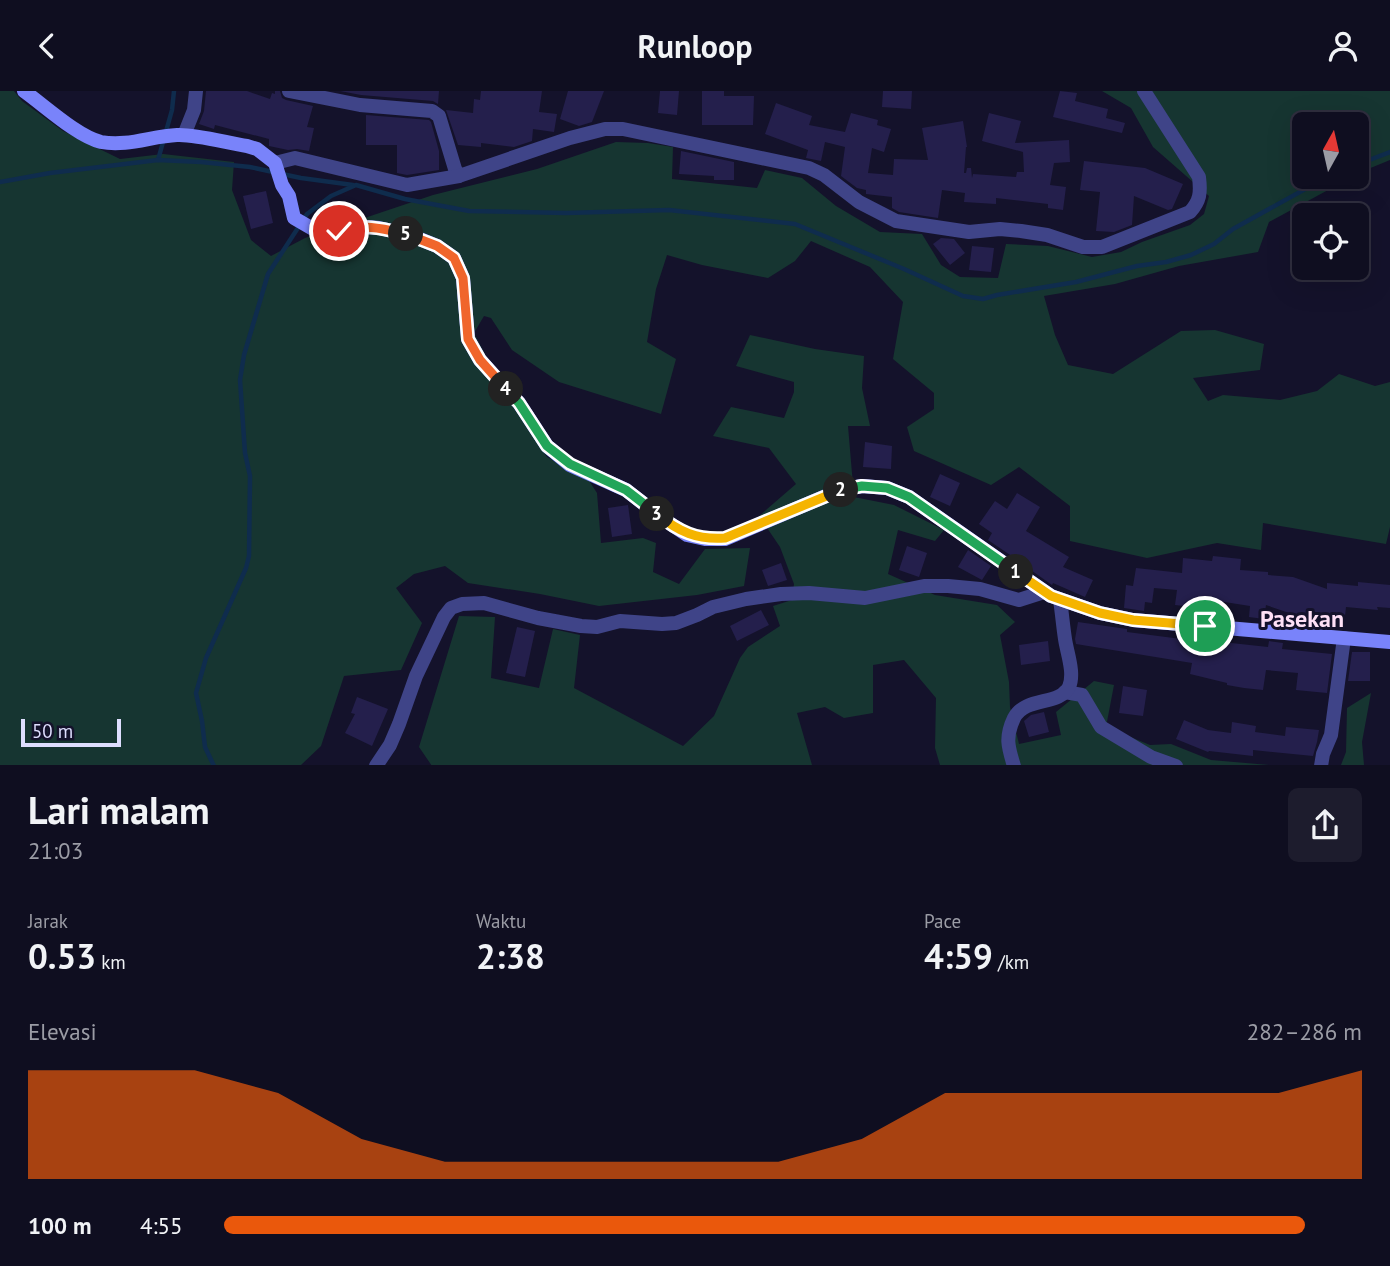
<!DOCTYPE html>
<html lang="id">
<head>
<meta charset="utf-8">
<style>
  :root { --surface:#0f0e20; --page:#1d1c2d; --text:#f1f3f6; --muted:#9b9ca5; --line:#2f2e3e; --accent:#ea580c }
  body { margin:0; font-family:"PT Sans",sans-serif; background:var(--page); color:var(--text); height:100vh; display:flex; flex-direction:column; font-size:26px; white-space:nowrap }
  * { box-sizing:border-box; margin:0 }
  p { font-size:23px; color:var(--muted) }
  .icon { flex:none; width:38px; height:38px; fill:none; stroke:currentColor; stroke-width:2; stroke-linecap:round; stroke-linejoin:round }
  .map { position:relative; height:674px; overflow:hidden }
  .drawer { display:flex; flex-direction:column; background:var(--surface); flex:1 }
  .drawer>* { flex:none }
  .needle { width:46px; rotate:8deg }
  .buttons { position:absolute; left:1292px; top:21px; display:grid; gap:14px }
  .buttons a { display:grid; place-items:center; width:77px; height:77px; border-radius:10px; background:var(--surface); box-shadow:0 7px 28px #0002,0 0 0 2px var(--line); font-size:35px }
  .scale { position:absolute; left:21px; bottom:18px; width:100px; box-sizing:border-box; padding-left:7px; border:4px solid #dedefe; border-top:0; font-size:19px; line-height:24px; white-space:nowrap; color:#dedefe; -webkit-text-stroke:5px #14122b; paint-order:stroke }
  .pin { position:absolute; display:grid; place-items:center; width:60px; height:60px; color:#fff; margin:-30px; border:4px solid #fff; border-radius:50%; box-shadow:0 2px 7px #0007 }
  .km { position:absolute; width:35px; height:35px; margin:-18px; border-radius:50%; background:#222; color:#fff; font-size:19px; line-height:35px; text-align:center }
  .round { display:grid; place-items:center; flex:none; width:74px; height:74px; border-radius:10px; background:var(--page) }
  .headline { display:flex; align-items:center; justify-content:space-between; height:119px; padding:0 28px }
  h1 { font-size:38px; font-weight:700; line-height:52px }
  .metrics { display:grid; grid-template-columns:repeat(3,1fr); gap:10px; height:119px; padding:7px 28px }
  .metrics div { display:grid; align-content:center }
  .metrics b { font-size:35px; font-weight:700 }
  .metrics small { font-size:19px; font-weight:400 }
  .metrics p { font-size:19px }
  .chart { height:196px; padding:14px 28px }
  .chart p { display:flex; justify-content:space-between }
  .chart svg { width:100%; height:126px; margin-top:7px; fill:var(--accent); opacity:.7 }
  ul { padding:0 28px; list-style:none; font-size:23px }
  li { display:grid; grid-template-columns:112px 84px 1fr; align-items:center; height:52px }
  li i { height:18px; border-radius:9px; background:var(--accent) }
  header { display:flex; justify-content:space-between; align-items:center; height:91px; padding:0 28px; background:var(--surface); font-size:32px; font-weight:700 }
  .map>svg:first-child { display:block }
</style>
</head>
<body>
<header><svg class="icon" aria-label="back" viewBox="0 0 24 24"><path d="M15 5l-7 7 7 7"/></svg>Runloop<svg class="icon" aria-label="person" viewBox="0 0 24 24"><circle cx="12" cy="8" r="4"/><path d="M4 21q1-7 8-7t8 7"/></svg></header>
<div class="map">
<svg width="1390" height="675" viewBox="0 0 1390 675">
  <rect width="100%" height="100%" fill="#14122b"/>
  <!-- green -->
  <g fill="#163531">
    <path d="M0,0H14L22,10L63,40L120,68L163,63L234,71L232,99L251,149L271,165L305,147L433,104L537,78L616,51L648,52L673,56L672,88L757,97L765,79L802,87L836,115L880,141L922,143L941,174L960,186L998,187L1006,153L1048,155L1092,166L1121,161L1142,151L1190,134L1204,123L1209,105L1153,56L1131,17L1102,0H1390V69L1356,83V33H1304V86H1352L1269,131L1258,161L1179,175L1115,193L1044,205L1055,244L1068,274L1113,283L1181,240L1215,239L1264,253L1260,279L1193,287L1208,310L1223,304L1280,309L1317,300L1339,283L1375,295L1390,291V436L1386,453L1263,432L1261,459L1217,452L1147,467L1070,450V415L1019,376L991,394L914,360L907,336L934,318V302L893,268L903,211L870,176L811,150L795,170L768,187L702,174L667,164L656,198L647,251L676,268L661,323L559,291L512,259L491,227L484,225L474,242L512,314L547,366L588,388L597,402L601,452L643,447L656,452L653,481L679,493L705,458L750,457L744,495L697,504L599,515L540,503L468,492L445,475L414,483L396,497L422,532L401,579L344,585L321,655L301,674H0Z"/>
    <path d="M750,244L815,258L864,265L862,297L870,335H848L854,406L894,414L944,439L935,450L898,439L888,483L935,504L997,514L1015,531L1000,544L1009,591L1010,616L1019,653L1061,644L1056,621L1094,590L1114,594L1106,636L1150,654L1171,653L1211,669L1269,674H940L935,657L936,607L904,569L873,574V622L844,627L825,616L797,622L812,674L432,675L419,656L459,525L495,526L491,587L539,597L553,538L580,544L574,597L683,655L714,625L740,567L748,556L780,535L773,515L792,509L794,493L780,456L759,425L796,393L769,357L713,345L731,316L784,327L794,301V291L736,275Z"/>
    <path d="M1371,602L1362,651L1364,674H1341L1346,661L1347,617Z"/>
  </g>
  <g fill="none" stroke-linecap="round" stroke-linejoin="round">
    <!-- stream -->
    <g stroke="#0f2c4d" stroke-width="4.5">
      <path d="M158,69L172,19L174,0"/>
      <path d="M1356,74L1390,61"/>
      <path d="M282,83L301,87L353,94"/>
      <path d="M0,91L50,82L158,69L201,71L250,76L273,81"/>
      <path d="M214,675L205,656L202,630L196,602L206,567L246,477L249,465L250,385L245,362L240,289L244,264L268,183L307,123L331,105L356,94L405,108L469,120L566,122L669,119L795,133L904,178L963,205L983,208L997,204L1076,191L1137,175L1166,171L1191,164L1214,153L1233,138L1327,86"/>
    </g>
  </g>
  <!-- building -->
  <g fill="#241f4c">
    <path d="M206,0H247L270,8L272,2L275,3V0H280L282,7L286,9L313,15L307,36L314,37L309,60L297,58L288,59L269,55V48L215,34L214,38L199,33L204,20Z"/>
    <path d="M340,0H439L438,13L433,10L361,4Z"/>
    <path d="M481,0H542L539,21L557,23L554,41L533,38L532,50L514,56L481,52V56L458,54L446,19L473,22L474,8L480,9Z"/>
    <path d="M568,0H604L592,31L579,35L560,28Z"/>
    <path d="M660,0H679L677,24L658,22Z"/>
    <path d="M702,0H724V5H754L753,34H702Z"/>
    <path d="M883,0H912L911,18L882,16Z"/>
    <path d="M1060,0L1077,2L1075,10L1108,18L1106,27L1125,32L1122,42L1053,26Z"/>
    <path d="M776,12L812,25L809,34L845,41L851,22L878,29L877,34L891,38L884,61L872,57L868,82L893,84L894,68L928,69L922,37L963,30L967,56H966L964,82H966L967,77H971L972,87L973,83L1016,86L1017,81H1024L1023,61L982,50L989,22L1021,30L1015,52L1069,49L1070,71L1054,72L1050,94L1066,96L1063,119L1048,117V113L996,107V113L964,111L965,102L942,99L938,127L899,121L892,117V106L866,103V99L857,97L841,85L845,56L825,51L821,70L806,67L808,59L765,43Z"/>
    <path d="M366,24L429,29L431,31L439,60V79L407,84L397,82V54H366Z"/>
    <path d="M681,60L734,71V89H714V85L679,83Z"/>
    <path d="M1084,70L1145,77L1183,93L1172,118L1168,119L1134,105L1132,134L1114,141L1096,140L1100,101L1080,99Z"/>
    <path d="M266,100L273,132L251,138L243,105Z"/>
    <path d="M941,147L954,148L965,162L950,174L933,153Z"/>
    <path d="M972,155L994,157L991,181L969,179Z"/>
    <path d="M865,351L892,355L891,378L863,376Z"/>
    <path d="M940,383L960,392L950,415L930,406Z"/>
    <path d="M1017,402L1040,416L1026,440L1069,466L1063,476L1093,489L1085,506L1053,492L1052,494L1028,477V476L988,449L992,442L979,433L995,410L1007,418Z"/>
    <path d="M628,414L632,443L612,446L608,417Z"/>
    <path d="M907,455L927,462L919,486L899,479Z"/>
    <path d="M968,459L991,475L982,489L958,476Z"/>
    <path d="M1213,465L1241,468L1240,479L1268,481V484L1293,486L1327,498V492L1358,495V491L1390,494V517L1377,516L1378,519L1346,516L1345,525L1321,522L1320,527L1298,525L1266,514L1264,528L1249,526L1250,515L1212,509L1211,518L1175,514L1177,499L1154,497L1152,512L1145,511L1144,520L1124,517L1126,494L1133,495L1136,477L1182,482L1183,467L1212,470Z"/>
    <path d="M781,472L787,489L768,495L762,479Z"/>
    <path d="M761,519L769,534L737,550L730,535Z"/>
    <path d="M1078,531L1127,538V541L1197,550L1199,544L1222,549V551L1268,556L1269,550L1283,552L1282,558L1332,563L1327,602L1296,599L1298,582L1266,579L1263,599L1244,597L1227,594V592L1190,583L1192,572L1076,553L1075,548Z"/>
    <path d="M517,536L535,540L525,586L506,582Z"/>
    <path d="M1048,550L1050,570L1021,574L1019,554Z"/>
    <path d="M1352,561H1370V590H1348Z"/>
    <path d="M1123,595L1147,599L1143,625L1119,622Z"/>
    <path d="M357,606L388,618L372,655L345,642L355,623L351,622Z"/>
    <path d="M1044,621L1049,641L1029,646L1024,630L1031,624Z"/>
    <path d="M1184,629L1208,639L1231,642L1232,631L1256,635L1255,641L1285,645L1286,636L1319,639L1317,651L1313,665L1253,659V665L1209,660L1208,661L1176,648Z"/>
  </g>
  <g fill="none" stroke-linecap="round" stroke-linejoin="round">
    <!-- street -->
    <g stroke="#3f4488" stroke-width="14">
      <path d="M289,0L360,14L432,20L439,25L455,78L459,85"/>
      <path d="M184,44L194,19L196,0"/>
      <path d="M275,72L295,67L407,94L459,85L570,47L605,38H623L809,77L824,84L859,111L896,130L969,141L1000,138L1021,140L1047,144L1083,156H1102L1190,121C1200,110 1201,102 1199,86L1144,0"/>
      <path d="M1065,601L1082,604L1101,636L1151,666L1176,675"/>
      <path d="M376,675L390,654L399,633L416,585L444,526L451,517L462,513L484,512L538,527L581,535L597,536L620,530L662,533L676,532L697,524L713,516L746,508L781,503L809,502L865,507L924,495H948L980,498L1019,509L1044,501"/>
      <path d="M1014,675C1008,656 1005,646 1014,627C1026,605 1059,615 1069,596C1075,582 1067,562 1065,548C1063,535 1062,522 1060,509"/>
      <path d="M1321,675L1323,663L1331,644L1344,547"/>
    </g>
    <!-- secondary -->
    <path stroke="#7983fa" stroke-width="14" d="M24,0C45,15 77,45 101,51C127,56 152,45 177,44C196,43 227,52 247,55L257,58L275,72L282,94L289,105L294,127L313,138L339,140L356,135L379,137L410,144L437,155L454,167L463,187L468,248L480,269L519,312L547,355L570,374L626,399L662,427L687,444L705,448H725L840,399L862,395L887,397L909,406L1051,505L1100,522L1133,529L1390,551"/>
  </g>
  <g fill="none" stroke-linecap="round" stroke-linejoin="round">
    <defs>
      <path id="split-1" d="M1016,481L1051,505L1100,522L1133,529L1205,535"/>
      <path id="split-2" d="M841,399L862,395L887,397L909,406L1016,481"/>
      <path id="split-3" d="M657,423C679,441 697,449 725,447L841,399"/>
      <path id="split-4" d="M506,298L519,312L547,355L570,373L626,399L657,423"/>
      <path id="split-5" d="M406,143L437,155L454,167L463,187L468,248L480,269L506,298"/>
      <path id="split-6" d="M339,140C365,133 380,137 406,143"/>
    </defs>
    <!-- split-1 casing -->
    <use href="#split-1" stroke="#fff" stroke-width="14"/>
    <!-- split-2 casing -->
    <use href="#split-2" stroke="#fff" stroke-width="14"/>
    <!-- split-3 casing -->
    <use href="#split-3" stroke="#fff" stroke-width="14"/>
    <!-- split-4 casing -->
    <use href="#split-4" stroke="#fff" stroke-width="14"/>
    <!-- split-5 casing -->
    <use href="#split-5" stroke="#fff" stroke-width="14"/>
    <!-- split-6 casing -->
    <use href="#split-6" stroke="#fff" stroke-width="14"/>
    <!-- split-1 -->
    <use href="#split-1" stroke="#f5b400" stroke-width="9"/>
    <!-- split-2 -->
    <use href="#split-2" stroke="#22a559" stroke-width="9"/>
    <!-- split-3 -->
    <use href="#split-3" stroke="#f5b400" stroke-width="9"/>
    <!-- split-4 -->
    <use href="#split-4" stroke="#22a559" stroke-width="9"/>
    <!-- split-5 -->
    <use href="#split-5" stroke="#f0652b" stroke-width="9"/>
    <!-- split-6 -->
    <use href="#split-6" stroke="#f0652b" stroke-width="9"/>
  </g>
  <g text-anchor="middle" stroke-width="6" stroke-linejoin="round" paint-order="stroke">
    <!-- quarter labels -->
    <g font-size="24" font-weight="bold" fill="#fee0f6" stroke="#14122b">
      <text x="1302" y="536">Pasekan</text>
    </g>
  </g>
</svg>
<div class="buttons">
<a><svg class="needle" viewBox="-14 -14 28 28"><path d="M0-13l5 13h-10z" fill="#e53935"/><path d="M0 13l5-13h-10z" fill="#9b9ca5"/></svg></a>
<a><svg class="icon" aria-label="locate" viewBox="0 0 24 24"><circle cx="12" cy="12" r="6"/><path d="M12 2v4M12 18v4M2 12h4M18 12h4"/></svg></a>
</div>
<div class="scale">50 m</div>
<div class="pin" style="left:1205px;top:535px;background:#1e9e55"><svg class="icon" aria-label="arrive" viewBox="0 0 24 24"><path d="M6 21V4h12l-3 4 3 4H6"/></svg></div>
<div class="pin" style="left:339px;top:140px;background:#d93025"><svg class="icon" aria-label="check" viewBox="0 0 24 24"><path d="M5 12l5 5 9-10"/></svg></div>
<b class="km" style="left:1016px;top:481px">1</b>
<b class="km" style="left:841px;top:399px">2</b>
<b class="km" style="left:657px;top:423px">3</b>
<b class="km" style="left:506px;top:298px">4</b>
<b class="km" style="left:406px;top:143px">5</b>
</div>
<section class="drawer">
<div class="headline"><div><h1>Lari malam</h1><p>21:03</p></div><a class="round"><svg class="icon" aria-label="share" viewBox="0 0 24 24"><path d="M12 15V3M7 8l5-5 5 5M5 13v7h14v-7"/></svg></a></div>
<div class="metrics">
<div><p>Jarak</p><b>0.53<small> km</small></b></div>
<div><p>Waktu</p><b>2:38</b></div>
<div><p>Pace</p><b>4:59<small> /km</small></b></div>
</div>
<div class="chart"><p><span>Elevasi</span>282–286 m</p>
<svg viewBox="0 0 160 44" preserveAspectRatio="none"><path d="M0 44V6L10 6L20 6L30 14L40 30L50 38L60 38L70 38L80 38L90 38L100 30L110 14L120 14L130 14L140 14L150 14L160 6V44z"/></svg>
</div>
<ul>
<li><b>100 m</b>4:55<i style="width:95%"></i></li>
</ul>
</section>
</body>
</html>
